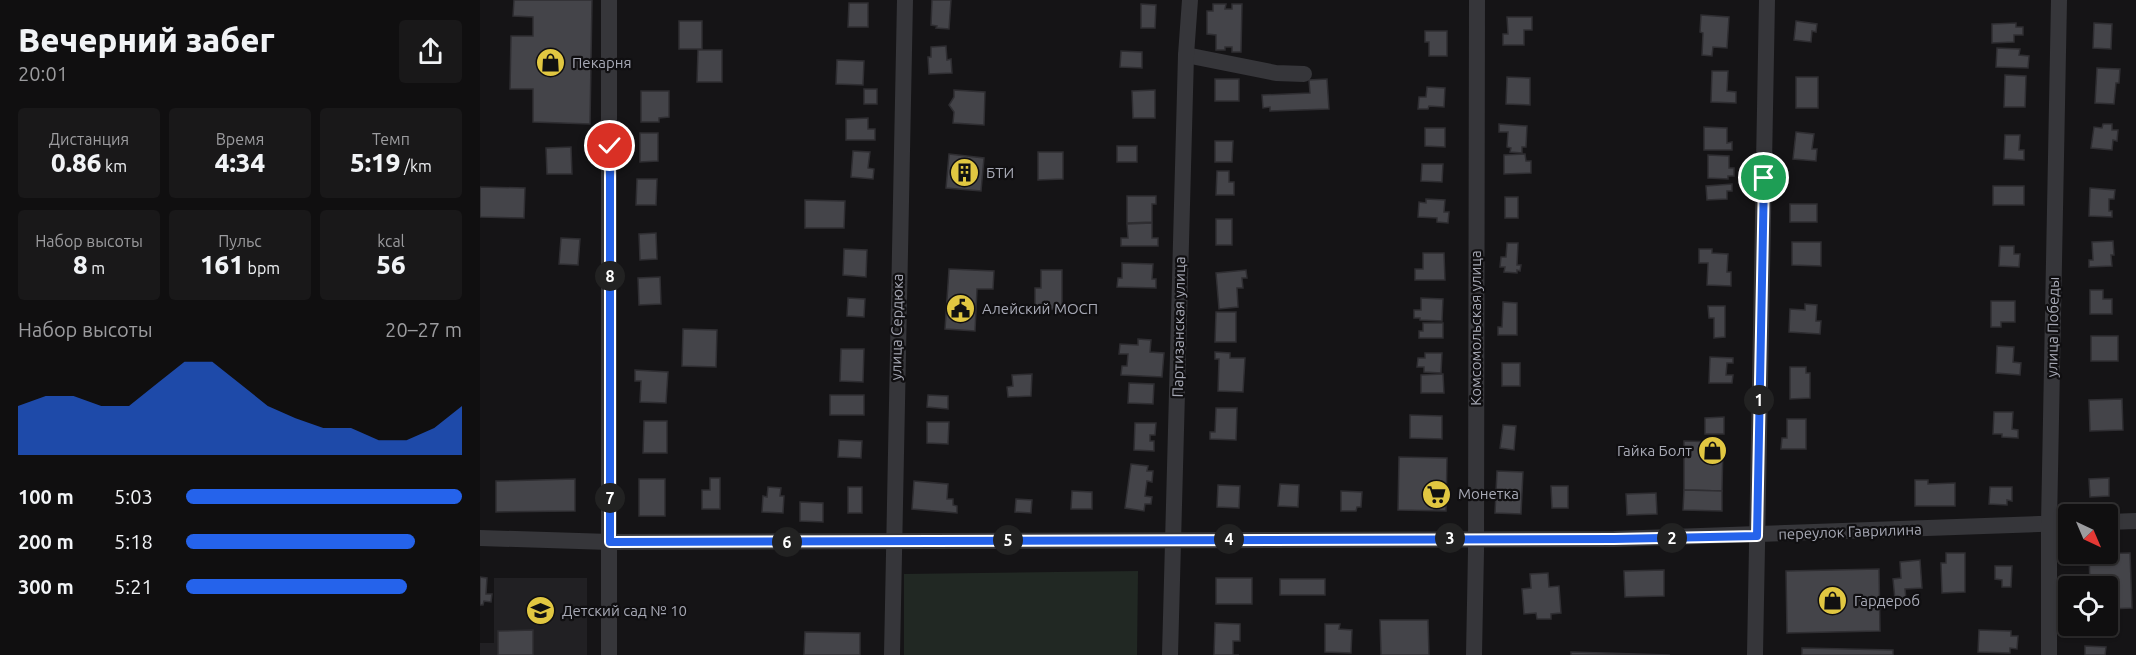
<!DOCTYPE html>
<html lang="ru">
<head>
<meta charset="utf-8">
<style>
  :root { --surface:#100f10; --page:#191819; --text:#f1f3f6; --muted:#9c9c9f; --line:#302f30; --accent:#2563eb }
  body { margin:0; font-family:Ubuntu,sans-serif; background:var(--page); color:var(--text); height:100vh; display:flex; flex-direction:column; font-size:22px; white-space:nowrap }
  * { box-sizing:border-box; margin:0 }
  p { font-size:20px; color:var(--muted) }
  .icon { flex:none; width:33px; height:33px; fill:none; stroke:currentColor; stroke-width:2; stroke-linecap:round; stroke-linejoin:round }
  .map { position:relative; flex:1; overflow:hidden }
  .panel { display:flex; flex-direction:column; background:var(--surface); width:480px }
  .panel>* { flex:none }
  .needle { width:39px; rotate:136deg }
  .tools { position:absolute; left:1578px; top:504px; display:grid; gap:12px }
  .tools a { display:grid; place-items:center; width:60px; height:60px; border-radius:6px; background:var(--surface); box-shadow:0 2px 4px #0004,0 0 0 2px var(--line); font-size:30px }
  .pin { position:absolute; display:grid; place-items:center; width:51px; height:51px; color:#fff; margin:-26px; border:3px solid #fff; border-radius:50%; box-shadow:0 2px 6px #0007 }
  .km { position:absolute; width:30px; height:30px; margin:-15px; border-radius:50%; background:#222; color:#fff; font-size:16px; line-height:30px; text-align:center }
  .round { display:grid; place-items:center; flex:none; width:63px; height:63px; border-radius:6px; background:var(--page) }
  .headline { display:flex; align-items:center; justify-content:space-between; height:102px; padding:0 18px }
  h1 { font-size:33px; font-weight:800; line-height:45px }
  .stats { display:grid; grid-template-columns:repeat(3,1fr); gap:9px; height:102px; padding:6px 18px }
  .stats div { display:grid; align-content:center; border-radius:6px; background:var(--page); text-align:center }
  .stats b { font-size:26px; font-weight:800 }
  .stats small { font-size:16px; font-weight:400 }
  .stats p { font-size:16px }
  .chart { height:168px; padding:12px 18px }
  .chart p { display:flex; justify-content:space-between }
  .chart svg { width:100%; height:108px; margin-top:6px; fill:var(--accent); opacity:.7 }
  ul { padding:0 18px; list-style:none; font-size:20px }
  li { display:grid; grid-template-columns:96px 72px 1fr; align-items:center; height:45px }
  li i { height:15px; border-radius:8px; background:var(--accent) }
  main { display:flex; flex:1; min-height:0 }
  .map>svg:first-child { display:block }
</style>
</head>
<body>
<main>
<section class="panel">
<div class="headline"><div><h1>Вечерний забег</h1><p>20:01</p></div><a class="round"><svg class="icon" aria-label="share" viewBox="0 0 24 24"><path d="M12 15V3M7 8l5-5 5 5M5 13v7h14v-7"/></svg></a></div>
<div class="stats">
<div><p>Дистанция</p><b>0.86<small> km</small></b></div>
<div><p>Время</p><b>4:34</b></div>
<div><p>Темп</p><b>5:19<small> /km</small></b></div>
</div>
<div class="stats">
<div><p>Набор высоты</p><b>8<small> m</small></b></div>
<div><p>Пульс</p><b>161<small> bpm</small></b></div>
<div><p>kcal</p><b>56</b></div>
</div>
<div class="chart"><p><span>Набор высоты</span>20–27 m</p>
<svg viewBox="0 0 160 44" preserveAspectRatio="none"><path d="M0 44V24L10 20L20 20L30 24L40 24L50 15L60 6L70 6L80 15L90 24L100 29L110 33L120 33L130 38L140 38L150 33L160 24V44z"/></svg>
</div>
<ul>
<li><b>100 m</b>5:03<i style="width:100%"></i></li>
<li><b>200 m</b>5:18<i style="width:83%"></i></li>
<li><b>300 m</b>5:21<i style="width:80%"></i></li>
</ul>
</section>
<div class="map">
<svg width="1656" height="655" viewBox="0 0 1656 655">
  <rect width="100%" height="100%" fill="#151416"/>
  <!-- built -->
  <path fill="#212023" d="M14,578H107V655H0V643H14Z"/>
  <!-- green -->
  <path fill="#212823" d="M658,571L657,655H424V574Z"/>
  <!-- building -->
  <g fill="#444449" stroke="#2f2e32" stroke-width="1.5">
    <path d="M34,0H112L110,124L53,122V89H30L31,36H53V17L33,16Z"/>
    <path d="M452,0H471L469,29L456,28L457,26L451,25Z"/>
    <path d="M369,3H388V27H368Z"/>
    <path d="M661,4L676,5L675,28H661Z"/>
    <path d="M733,4H746L745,9H752V4H762L761,52H752V47H745V50H736V35L727,34V11H733Z"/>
    <path d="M1221,15L1249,17L1247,48L1233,47L1232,56L1222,55L1223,33L1220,32Z"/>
    <path d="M1027,17H1052V30H1044V45H1023V34H1028Z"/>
    <rect x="199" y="21" width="23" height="28"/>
    <path d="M1316,21L1337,24L1336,32L1332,31L1331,42L1314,40Z"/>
    <path d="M1536,23V27H1543V35H1534V42L1512,43V24Z"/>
    <path d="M1614,23L1632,24L1631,49L1613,48Z"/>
    <path d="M945,31H967V56H949V42H945Z"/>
    <path d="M466,46L467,60L471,59L472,73L449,74L448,57H451V47Z"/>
    <path d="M1517,48L1540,49L1539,55L1549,56L1548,68L1516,67Z"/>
    <path d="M218,50H242V82H217Z"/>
    <path d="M641,51L662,52V68L640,67Z"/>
    <path d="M357,60L384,61L383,85L356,84Z"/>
    <path d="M1617,68L1640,69L1639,83H1636L1634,104L1615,103Z"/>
    <path d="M1232,71H1248L1247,91L1256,92V103L1231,102Z"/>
    <path d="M1525,75L1546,76L1545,107H1524Z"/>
    <path d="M1027,77L1050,78V105L1026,104Z"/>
    <rect x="1316" y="77" width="22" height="31"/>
    <rect x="735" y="79" width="24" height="22"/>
    <path d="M847,79L849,109L790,111V107L783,108L782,95L830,93L829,80Z"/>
    <path d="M947,87L965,88L964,107L949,106L948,109H938L939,97H946Z"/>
    <rect x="384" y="89" width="13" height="15"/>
    <path d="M474,90L505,92L504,125L473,123L474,112L469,105L474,97Z"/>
    <path d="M675,90V118H653L652,91Z"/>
    <path d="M161,91H189V117L179,118V122H161Z"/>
    <path d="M388,118V129H395V140H366V119Z"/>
    <path d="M1019,124L1047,126L1046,147H1042V153L1030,152L1031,148L1027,147L1028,132H1019Z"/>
    <path d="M1623,124H1632V130H1638L1637,141L1633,140L1632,150L1611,148L1614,127L1622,128Z"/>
    <path d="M1224,127L1247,128V143L1252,142V150H1224Z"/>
    <path d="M945,128H965V147L945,146Z"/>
    <path d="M1316,132L1334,134L1332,149H1337L1336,161L1313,159Z"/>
    <path d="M160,133H178V161L160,162Z"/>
    <path d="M1525,135H1540L1539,150H1544V160L1524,159Z"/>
    <path d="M735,141H753L752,162H735Z"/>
    <rect x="637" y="146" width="20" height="16"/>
    <path d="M91,147L92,174H67L66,148Z"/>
    <path d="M373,151L390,152L388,168L394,169L393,179L371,177Z"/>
    <path d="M558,152H583V179L558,180Z"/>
    <path d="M469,154L504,158L501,191L466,188Z"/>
    <path d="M1045,154L1046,161H1051V173L1024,174V155Z"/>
    <path d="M1228,155L1249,156V168H1254V176H1248V179L1228,178Z"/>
    <path d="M942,164H963L962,182L941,181Z"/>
    <path d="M737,171H749V182H754V195H736Z"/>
    <path d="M157,179H177L176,205H156Z"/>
    <path d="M1252,184V191H1247V199L1227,200L1226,186Z"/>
    <rect x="1513" y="186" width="31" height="19"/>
    <path d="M0,187L45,188L44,218L0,217Z"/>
    <path d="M1610,188L1635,190L1634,199H1629V211H1632V217L1609,216Z"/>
    <path d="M647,196H676V204H672V222L647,223Z"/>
    <rect x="1025" y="197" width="13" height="21"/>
    <path d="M946,199L965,200L964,212H969L968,223L957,222V218L938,217L939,202L946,203Z"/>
    <path d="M325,200L365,201L364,228H325Z"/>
    <rect x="1310" y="204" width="27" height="18"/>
    <rect x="736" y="219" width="16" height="26"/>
    <path d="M672,223V238H678V246H641V238H648L647,224Z"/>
    <path d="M176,233L177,259L160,260L159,234Z"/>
    <path d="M81,238L100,239L98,265L79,264Z"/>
    <path d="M1633,241L1634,255H1631L1632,266L1609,267V260H1613L1612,242Z"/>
    <path d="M1312,242H1341V266L1312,265Z"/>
    <path d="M1027,243H1038L1037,265H1041L1040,271L1037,270V273L1024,272L1025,267H1020L1021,257H1026Z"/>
    <path d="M1520,246H1534V254H1540L1539,267L1519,266Z"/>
    <path d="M364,249L387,250L386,277L363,275Z"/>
    <path d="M1219,249H1232V253L1248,254L1247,272H1251V286L1227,285L1228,263H1219Z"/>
    <path d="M943,253H964L965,280H935V269H943Z"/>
    <path d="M642,263L673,264L672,279H676V288L637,287L638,278H642Z"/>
    <path d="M469,269L514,271L513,289H497L495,331L465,329Z"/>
    <path d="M561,270H582V309L555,310V288H561Z"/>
    <path d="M766,270L767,278H762L763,288H757L758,307L739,309L736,273Z"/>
    <path d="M180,277L181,304L159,305L158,278Z"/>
    <path d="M1610,290H1623V299H1632V314H1610Z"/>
    <path d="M368,298L385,299L384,317L367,316Z"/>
    <path d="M941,298L963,299L962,321L940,320V318H934V310H941Z"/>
    <path d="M1511,301H1535V322H1521V327H1511Z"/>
    <path d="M1023,302L1037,303V335H1018V327H1022Z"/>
    <path d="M1325,304L1337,305L1336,321H1341L1340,334L1309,332L1310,309L1325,310Z"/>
    <path d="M1228,306H1245V337L1234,338V318H1229Z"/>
    <path d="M736,312H756V342H735Z"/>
    <path d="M943,323H963V338H939V331H943Z"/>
    <path d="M203,329L237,330L236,367L202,366Z"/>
    <rect x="1611" y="336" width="27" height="25"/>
    <path d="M658,339L671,340L670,352L684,353L682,377L641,375L642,366H647L648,354H639L640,344L658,345Z"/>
    <path d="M1517,346L1534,347L1533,362L1541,363L1540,375L1516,373Z"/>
    <path d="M361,349H384L383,382L360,381Z"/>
    <path d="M735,352L750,353V358H765L763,392L738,391L739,359H735Z"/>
    <path d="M945,353H962L961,373L944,372V367H937L938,358H945Z"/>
    <path d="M1230,357L1253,358V363H1247L1246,375H1253L1252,383H1229Z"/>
    <rect x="1022" y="363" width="18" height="23"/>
    <path d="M1310,367H1326V373H1330V398L1310,399Z"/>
    <path d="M155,370L188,372L186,403L160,402L161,381H155Z"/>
    <path d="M552,374L551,396L528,397L527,387L533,386L532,375Z"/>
    <path d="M963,374L964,393H941V375Z"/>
    <path d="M649,383L674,384L673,404L648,403Z"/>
    <rect x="350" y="395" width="34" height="20"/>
    <path d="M448,395L468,396V409L447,407Z"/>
    <path d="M1642,399L1643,430L1610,431L1609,400Z"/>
    <path d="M736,408H757L756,440L730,439V432H735Z"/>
    <path d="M1514,412H1533L1532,429L1538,430V438L1522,437V434H1513Z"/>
    <path d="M930,415L962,416V439L930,438Z"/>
    <path d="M1244,417V434H1225V418Z"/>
    <path d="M1307,419H1326V449H1301L1302,438H1307Z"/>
    <path d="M164,421H187V453H163Z"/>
    <path d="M447,422H469L468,444L447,443Z"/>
    <path d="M655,423H676L675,435H670V441H674V451L654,450Z"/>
    <path d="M1023,425L1036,426L1034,450L1020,448Z"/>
    <path d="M359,440L382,441L381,458L358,457Z"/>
    <path d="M1204,441L1243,442L1242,491L1204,490Z"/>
    <path d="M919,457L967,458L966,511L918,510Z"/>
    <path d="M651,464L668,466L667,471H673L672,482L667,481L665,496L672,497L671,504H665L664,511L645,508Z"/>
    <path d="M1017,471L1043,472L1041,514L1015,513Z"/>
    <path d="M230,478H240V509H222V490H230Z"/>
    <path d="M1629,478V496L1610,497L1609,479Z"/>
    <path d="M95,479V511L16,512V481Z"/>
    <rect x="159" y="479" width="26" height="37"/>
    <path d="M1435,480H1448V484L1475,483V506H1435Z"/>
    <path d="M434,481L468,484L467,499H473V505L477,506V513L432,509Z"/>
    <path d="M800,484L819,485L818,507L798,506Z"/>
    <path d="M738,485L760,486L759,508L737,507Z"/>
    <path d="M1071,486H1088V508H1072Z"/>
    <path d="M288,487L301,488L300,496H304L303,513L282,512L283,496L287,497Z"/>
    <rect x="368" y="487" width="14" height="26"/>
    <path d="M1510,487H1532V501L1527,500V505L1509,504Z"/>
    <path d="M1204,490L1242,491V511L1203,510Z"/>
    <path d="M592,491L612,492V509H591Z"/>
    <path d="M861,491L882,492L881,507H877L876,511H861Z"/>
    <path d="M1176,493L1177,514L1147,515L1146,494Z"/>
    <path d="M536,499L552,500L551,513L535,512Z"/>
    <path d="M320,502L343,503V522L320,521Z"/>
    <path d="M1466,553H1485V592L1462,593L1461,563H1466Z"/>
    <path d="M1650,553L1652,608L1628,609V586H1610L1609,554Z"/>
    <path d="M1440,560L1442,588L1425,589L1426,599L1415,600L1413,579L1421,578L1420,562Z"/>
    <path d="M1515,566H1532L1531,587H1522V580L1515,579Z"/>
    <path d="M1399,569L1400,631L1307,633L1306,571Z"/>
    <path d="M1184,570V596L1145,597L1144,571Z"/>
    <path d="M1068,573L1069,587L1079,586L1081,613L1071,614V619H1057L1056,613L1044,614L1042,589L1051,588L1050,574Z"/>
    <path d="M0,577L7,578L6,594H12L11,602L4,601L3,605H0Z"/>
    <rect x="736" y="578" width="36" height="26"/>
    <rect x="800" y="579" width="45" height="16"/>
    <path d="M900,620H948L949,655H901Z"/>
    <path d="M735,623L760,624V641H753V655H759H734Z"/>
    <path d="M845,624H860L859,629L872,630L871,653L845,652Z"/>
    <path d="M53,630V655H18V631Z"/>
    <path d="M1499,630L1531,631V636H1538L1537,649L1530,648V653L1498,652Z"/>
    <path d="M325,632L380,633V655H324Z"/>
    <path d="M1605,646L1626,647L1625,655H1605Z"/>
    <path d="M1322,648L1413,650V655H1322Z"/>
    <path d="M1091,652L1190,655H1091Z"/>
  </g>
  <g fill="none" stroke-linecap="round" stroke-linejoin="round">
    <!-- minor -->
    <g stroke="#36363a" stroke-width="16">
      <path d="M706,55L796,73L824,74"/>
      <path d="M1628,522L1656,521"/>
      <path d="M0,538L130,542L1134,539L1588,523"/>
      <path d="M129,655V0"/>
      <path d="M412,655L425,0"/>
      <path d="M690,655L706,55L710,0"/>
      <path d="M994,655L996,551L997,0"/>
      <path d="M1275,655L1287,0"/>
      <path d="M1569,655V524L1579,0"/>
    </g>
  </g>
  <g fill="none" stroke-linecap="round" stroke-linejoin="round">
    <defs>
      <path id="route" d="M130,146V542L1134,539L1277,536L1284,178"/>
    </defs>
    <!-- route casing -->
    <use href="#route" stroke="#fff" stroke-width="12"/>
    <!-- route -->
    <use href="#route" stroke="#2563eb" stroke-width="8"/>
  </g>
  <!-- icons -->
  <defs>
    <symbol id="shop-disc" viewBox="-11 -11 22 22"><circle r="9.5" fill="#e1c741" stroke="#100f11"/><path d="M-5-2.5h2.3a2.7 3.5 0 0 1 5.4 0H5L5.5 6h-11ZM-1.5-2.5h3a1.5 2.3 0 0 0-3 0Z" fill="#111"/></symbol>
    <symbol id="building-disc" viewBox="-11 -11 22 22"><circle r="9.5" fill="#e1c741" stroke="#100f11"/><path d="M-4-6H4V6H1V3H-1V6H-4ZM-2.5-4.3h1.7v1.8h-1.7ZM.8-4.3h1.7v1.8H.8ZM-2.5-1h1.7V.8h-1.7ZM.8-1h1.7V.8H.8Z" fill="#111"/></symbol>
    <symbol id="civic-disc" viewBox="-11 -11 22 22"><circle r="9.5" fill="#e1c741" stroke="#100f11"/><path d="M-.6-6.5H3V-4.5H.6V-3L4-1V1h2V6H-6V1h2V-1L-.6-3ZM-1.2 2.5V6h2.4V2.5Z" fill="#111"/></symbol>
    <symbol id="supermarket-disc" viewBox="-11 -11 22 22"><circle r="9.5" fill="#e1c741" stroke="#100f11"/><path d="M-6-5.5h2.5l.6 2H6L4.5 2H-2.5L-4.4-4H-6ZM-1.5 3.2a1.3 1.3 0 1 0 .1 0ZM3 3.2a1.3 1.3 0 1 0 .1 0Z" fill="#111"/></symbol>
    <symbol id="school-disc" viewBox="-11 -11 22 22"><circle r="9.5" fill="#e1c741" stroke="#100f11"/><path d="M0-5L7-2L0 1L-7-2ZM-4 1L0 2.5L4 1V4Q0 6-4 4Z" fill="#111"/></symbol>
  </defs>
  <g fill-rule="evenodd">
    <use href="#shop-disc" x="54" y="46" width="33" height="33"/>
    <use href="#building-disc" x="468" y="156" width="33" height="33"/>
    <use href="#civic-disc" x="464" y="292" width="33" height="33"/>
    <use href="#shop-disc" x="1216" y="434" width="33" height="33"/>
    <use href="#supermarket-disc" x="940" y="478" width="33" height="33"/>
    <use href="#shop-disc" x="1336" y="584" width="33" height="33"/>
    <use href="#school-disc" x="44" y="594" width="33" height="33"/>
  </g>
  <g text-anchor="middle" stroke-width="4.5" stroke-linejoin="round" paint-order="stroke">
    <!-- poi labels -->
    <g font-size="15" fill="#a7a9b5" stroke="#100f11" text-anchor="start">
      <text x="92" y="68">Пекарня</text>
      <text x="506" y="178">БТИ</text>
      <text x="502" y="314">Алейский МОСП</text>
      <text x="1212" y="456" text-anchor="end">Гайка Болт</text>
      <text x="978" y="499">Монетка</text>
      <text x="1374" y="606">Гардероб</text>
      <text x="82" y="616">Детский сад № 10</text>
    </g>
    <!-- street labels -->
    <g font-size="15" fill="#a7a9b5" stroke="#100f11">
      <text transform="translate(417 327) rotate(-89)" y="5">улица Сердюка</text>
      <text transform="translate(699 327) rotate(-89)" y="5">Партизанская улица</text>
      <text transform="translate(1573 327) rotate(-89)" y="5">улица Победы</text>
      <text transform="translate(996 328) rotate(-90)" y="5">Комсомольская улица</text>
      <text transform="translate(1370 532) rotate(-2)" y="5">переулок Гаврилина</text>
    </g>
  </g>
</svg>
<div class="tools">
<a><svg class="needle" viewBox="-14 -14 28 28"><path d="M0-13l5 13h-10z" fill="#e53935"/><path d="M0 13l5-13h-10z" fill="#9c9c9f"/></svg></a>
<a><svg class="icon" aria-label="locate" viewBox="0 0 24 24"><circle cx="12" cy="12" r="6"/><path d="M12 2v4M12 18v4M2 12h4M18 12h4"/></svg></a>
</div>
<div class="pin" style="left:1284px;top:178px;background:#1e9e55"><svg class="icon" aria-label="arrive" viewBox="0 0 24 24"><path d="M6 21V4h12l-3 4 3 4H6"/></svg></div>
<div class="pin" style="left:130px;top:146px;background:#d93025"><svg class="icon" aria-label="check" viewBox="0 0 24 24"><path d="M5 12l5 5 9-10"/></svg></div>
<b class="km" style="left:1279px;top:400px">1</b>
<b class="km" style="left:1192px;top:538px">2</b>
<b class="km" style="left:970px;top:538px">3</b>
<b class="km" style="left:749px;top:539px">4</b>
<b class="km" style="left:528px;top:540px">5</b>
<b class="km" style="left:307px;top:542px">6</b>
<b class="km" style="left:130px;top:498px">7</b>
<b class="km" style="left:130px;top:276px">8</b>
</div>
</main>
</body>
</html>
